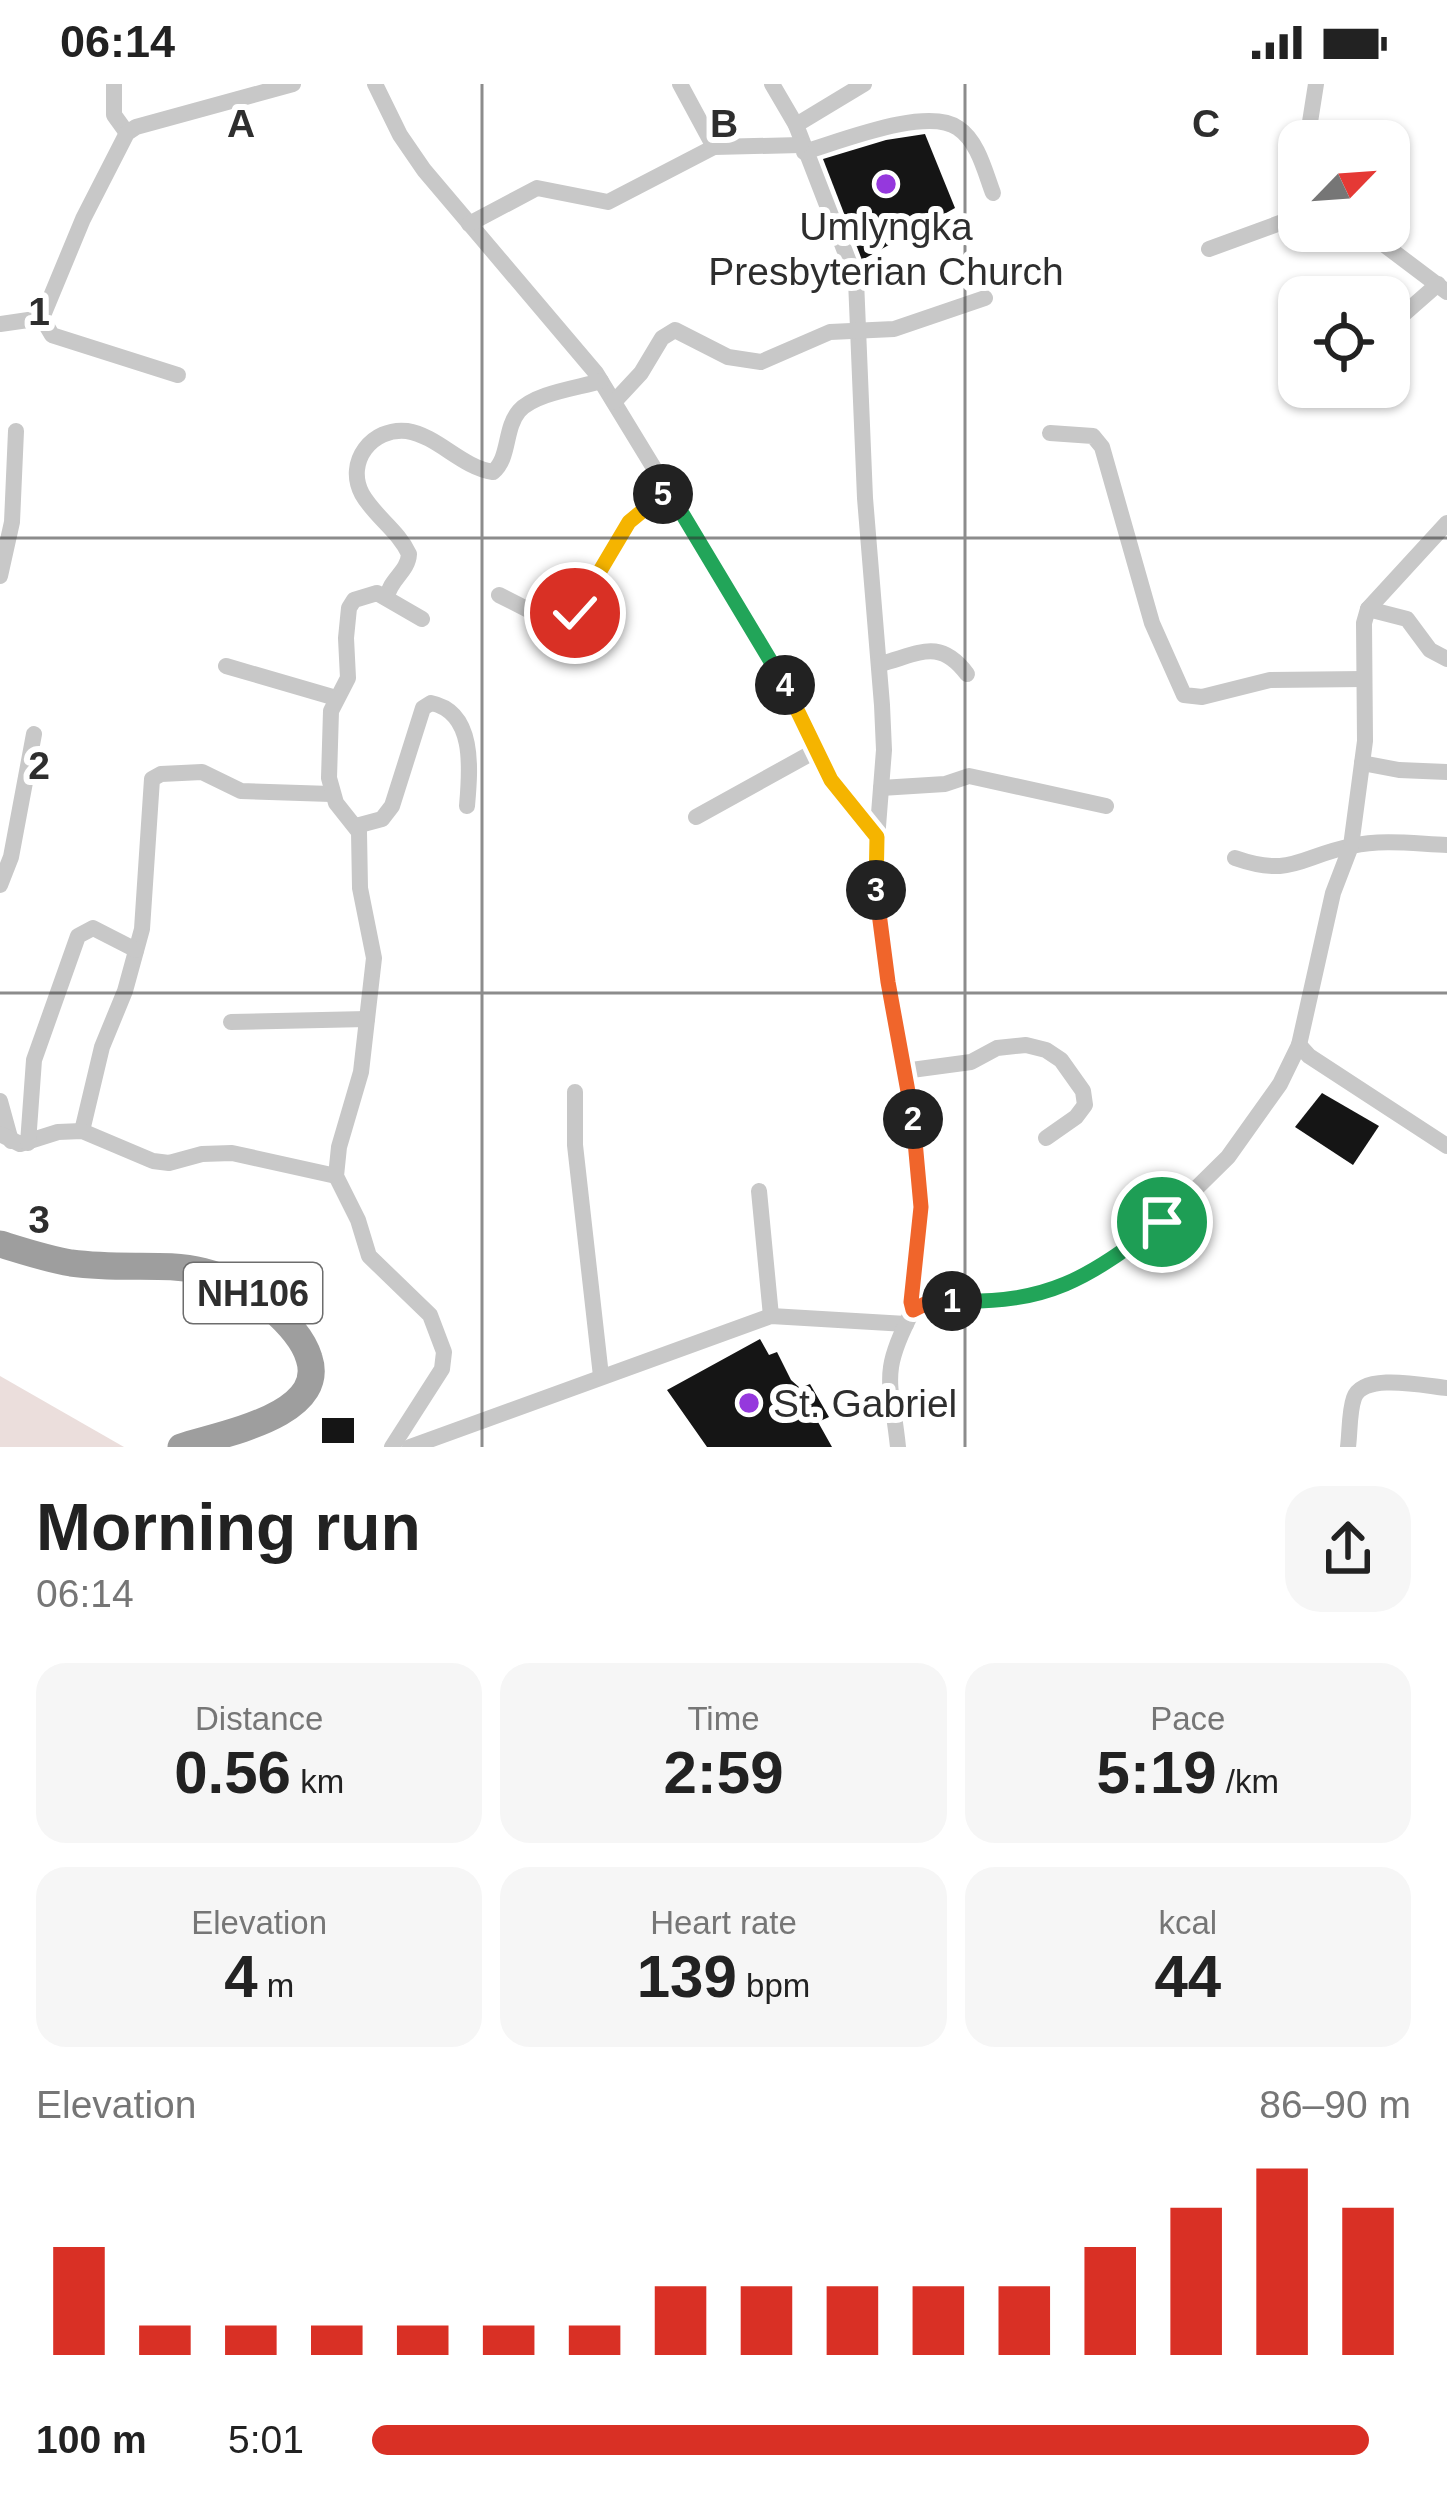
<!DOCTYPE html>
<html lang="en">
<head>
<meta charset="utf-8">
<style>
  :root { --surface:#fff; --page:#f6f6f6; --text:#222; --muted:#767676; --accent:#d93025 }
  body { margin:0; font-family:Arial,sans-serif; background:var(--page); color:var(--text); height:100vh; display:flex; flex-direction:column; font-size:45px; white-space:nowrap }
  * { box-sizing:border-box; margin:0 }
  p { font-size:39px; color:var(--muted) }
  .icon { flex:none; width:66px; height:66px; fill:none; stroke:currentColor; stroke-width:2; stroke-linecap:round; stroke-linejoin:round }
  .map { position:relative; height:1363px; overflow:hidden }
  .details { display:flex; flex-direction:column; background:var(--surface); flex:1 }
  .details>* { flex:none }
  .needle { width:78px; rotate:65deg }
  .buttons { position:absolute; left:1278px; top:36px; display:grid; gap:24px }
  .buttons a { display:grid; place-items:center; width:132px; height:132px; border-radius:24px; background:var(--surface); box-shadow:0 3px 9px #0004; font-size:60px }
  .pin { position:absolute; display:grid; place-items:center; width:102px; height:102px; color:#fff; margin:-51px; border:6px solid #fff; border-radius:50%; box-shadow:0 3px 12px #0007 }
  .km { position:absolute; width:60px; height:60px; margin:-30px; border-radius:50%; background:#222; color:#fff; font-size:33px; line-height:60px; text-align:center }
  .round { display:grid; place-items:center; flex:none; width:126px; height:126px; border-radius:36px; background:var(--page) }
  .head { display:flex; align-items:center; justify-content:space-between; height:204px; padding:0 36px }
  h1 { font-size:66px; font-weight:700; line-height:90px }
  .figures { display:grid; grid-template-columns:repeat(3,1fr); gap:18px; height:204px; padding:12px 36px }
  .figures div { display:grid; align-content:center; border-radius:30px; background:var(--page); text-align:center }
  .figures b { font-size:60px; font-weight:700 }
  .figures small { font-size:33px; font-weight:400 }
  .figures p { font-size:33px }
  .chart { height:336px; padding:24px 36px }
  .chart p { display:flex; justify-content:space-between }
  .chart svg { width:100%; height:216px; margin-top:12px; stroke:var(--accent); stroke-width:6 }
  ul { padding:0 36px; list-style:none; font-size:39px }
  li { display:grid; grid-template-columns:192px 144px 1fr; align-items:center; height:90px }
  li i { height:30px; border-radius:15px; background:var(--accent) }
  .status { display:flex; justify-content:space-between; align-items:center; height:84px; padding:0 60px; background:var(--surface); direction:ltr }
  .status svg { height:33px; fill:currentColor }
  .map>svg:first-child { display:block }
</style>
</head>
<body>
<div class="status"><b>06:14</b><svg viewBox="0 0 49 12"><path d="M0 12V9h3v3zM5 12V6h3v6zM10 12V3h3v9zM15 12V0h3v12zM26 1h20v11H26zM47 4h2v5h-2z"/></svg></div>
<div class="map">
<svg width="1447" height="1363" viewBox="0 0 1447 1363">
  <rect width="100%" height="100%" fill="#fff"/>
  <!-- green -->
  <path fill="#ebdedc" d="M0,1292L124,1363H0Z"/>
  <!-- building -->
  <g fill="#151515">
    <path d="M925,50L955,124L862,176L823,75L886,56Z"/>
    <path d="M1322,1009L1379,1042L1353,1081L1295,1043Z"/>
    <path d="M760,1255L769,1271L777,1268L791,1296L800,1304L810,1300L829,1333L818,1338L832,1363H707L667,1306Z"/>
    <rect x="322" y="1334" width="32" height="25"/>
  </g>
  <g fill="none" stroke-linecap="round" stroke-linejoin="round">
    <!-- minor -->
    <g stroke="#c8c8c8" stroke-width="16">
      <path d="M114,0V31L127,49"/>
      <path d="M375,0L400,51L424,86L596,289L768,571L831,696L877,753"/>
      <path d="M680,0L714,63"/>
      <path d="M772,0L796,41L856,196L865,414L882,621L884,666L876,768L878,833L920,1089L913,1226"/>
      <path d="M796,41L864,0"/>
      <path d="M1307,57L1316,0"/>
      <path d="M804,68C839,58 927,22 958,44C978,57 985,88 993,109"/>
      <path d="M469,140L537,104L608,118L714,63L801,61"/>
      <path d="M1366,147L1447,208"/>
      <path d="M1209,165L1299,132"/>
      <path d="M42,234L52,251L178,291"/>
      <path d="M0,240L42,234L83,135L127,49L136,43L293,0"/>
      <path d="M1389,243L1438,200"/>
      <path d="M614,318L641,289L662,254L675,246L728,273L761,278L830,248L894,245L985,214"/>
      <path d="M1050,349L1093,352L1102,363L1152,539L1184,611L1202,613L1270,596L1364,595"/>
      <path d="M0,492L12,438L16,347"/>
      <path d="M499,511L554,539H568L629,438L668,407"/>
      <path d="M387,513C390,495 408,488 409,470C398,446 375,433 362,410C345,378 372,343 407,347C438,352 461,383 493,388C510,374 504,345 519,327C535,309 578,304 601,297"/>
      <path d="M1368,525L1407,535L1430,566L1447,575"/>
      <path d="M880,580C919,570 939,553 967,590"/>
      <path d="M226,582L336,614"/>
      <path d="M1362,679L1399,686L1447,688"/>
      <path d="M881,704L945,700L969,692L1106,722"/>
      <path d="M696,733L817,666"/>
      <path d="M356,742L382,735L392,722L423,624L431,619C476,628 470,687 467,722"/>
      <path d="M1235,774C1292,794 1300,772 1352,762C1382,755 1417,760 1447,761"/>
      <path d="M0,801L11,773L34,650"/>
      <path d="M231,938L367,935"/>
      <path d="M1299,961L1309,972L1447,1062"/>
      <path d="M904,987L971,978L997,964L1026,961L1046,966L1061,976L1083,1007L1085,1021L1076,1033L1046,1054"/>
      <path d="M575,1008V1061L601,1292"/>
      <path d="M0,1017L11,1057"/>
      <path d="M82,1047L102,963L125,907L142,845L152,695L161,690L202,688L241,707L331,710"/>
      <path d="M0,1050L20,1060L58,1048L82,1047L153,1077L169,1079L202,1070L232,1069L336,1092"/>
      <path d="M28,1059L34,976L78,852L93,844L136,866"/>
      <path d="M759,1107L771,1232"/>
      <path d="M392,1363L442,1285L444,1268L430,1231L369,1172L358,1136L336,1092L339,1063L361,988L374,874L360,804L359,748L336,719L329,694L331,627L348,594L346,554L349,524L354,516L377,509L422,535"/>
      <path d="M410,1363L771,1232L906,1240"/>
      <path d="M898,1363C891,1296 879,1291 913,1226L942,1217L1003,1219L1049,1208L1102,1184L1162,1138L1228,1073L1280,1000L1299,961L1333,809L1351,762L1365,657L1364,539L1368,525L1447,439"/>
      <path d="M1348,1363C1350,1348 1349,1328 1354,1314C1363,1288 1425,1302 1447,1304"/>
    </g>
    <!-- trunk -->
    <path stroke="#9e9e9e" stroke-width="27" d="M0,1160C23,1167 47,1175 71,1179C154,1190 200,1164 271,1224C287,1238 303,1254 309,1274C328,1332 220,1350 181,1363"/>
  </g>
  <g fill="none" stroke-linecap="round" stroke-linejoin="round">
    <defs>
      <path id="split-1" d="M952,1217C1049,1220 1087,1195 1162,1138"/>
      <path id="split-2" d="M913,1035L921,1123L911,1218L913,1226L925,1220L952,1217"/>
      <path id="split-3" d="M876,806L888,898L913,1035"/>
      <path id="split-4" d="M785,601L831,696L877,753L876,806"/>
      <path id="split-5" d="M663,410L668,406L785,601"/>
      <path id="split-6" d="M575,529L629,438L663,410"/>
    </defs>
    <!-- split-1 casing -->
    <use href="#split-1" stroke="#fff" stroke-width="24"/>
    <!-- split-2 casing -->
    <use href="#split-2" stroke="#fff" stroke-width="24"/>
    <!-- split-3 casing -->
    <use href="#split-3" stroke="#fff" stroke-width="24"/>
    <!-- split-4 casing -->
    <use href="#split-4" stroke="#fff" stroke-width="24"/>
    <!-- split-5 casing -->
    <use href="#split-5" stroke="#fff" stroke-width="24"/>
    <!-- split-6 casing -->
    <use href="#split-6" stroke="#fff" stroke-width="24"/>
    <!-- split-1 -->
    <use href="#split-1" stroke="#22a559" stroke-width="15"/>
    <!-- split-2 -->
    <use href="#split-2" stroke="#f0652b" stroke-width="15"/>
    <!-- split-3 -->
    <use href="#split-3" stroke="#f0652b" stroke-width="15"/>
    <!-- split-4 -->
    <use href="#split-4" stroke="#f5b400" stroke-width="15"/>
    <!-- split-5 -->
    <use href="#split-5" stroke="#22a559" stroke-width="15"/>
    <!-- split-6 -->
    <use href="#split-6" stroke="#f5b400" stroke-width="15"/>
  </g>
  <!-- grid -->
  <path fill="none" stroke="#2e2e2e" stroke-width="3" stroke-opacity="0.55" d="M482,0V1363M965,0V1363M0,454H1447M0,909H1447"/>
  <!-- markers -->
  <g fill="#9538dd" stroke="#fff" stroke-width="4.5">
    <circle cx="886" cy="100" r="12"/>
    <circle cx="749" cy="1319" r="12"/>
  </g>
  <g text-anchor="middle" stroke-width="12" stroke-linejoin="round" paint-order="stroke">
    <!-- shield labels -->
    <rect fill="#fff" stroke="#6d6d6d" stroke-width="3" x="184" y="1179" width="138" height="60" rx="9"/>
    <g font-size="36" font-weight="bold" fill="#2e2e2e">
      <text x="253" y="1222">NH106</text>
    </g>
    <!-- poi labels -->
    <g font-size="39" fill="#2e2e2e" stroke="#fff">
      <text x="886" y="156">Umlyngka<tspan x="886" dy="45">Presbyterian Church</tspan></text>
      <text x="773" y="1333" text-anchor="start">St. Gabriel</text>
    </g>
  </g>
  <g font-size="39" text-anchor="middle" font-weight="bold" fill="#2e2e2e" stroke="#fff" stroke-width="12" stroke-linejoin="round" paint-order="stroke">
    <text x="241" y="53">A</text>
    <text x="724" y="53">B</text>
    <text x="1206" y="53">C</text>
    <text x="39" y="241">1</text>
    <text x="39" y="695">2</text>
    <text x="39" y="1149">3</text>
  </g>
</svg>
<div class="buttons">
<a><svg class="needle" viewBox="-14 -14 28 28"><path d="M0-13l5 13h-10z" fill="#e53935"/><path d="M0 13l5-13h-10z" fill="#767676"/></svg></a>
<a><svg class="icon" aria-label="locate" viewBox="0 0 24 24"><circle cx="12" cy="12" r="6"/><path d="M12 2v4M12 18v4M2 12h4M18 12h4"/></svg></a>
</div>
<div class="pin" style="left:1162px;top:1138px;background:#1e9e55"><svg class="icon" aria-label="arrive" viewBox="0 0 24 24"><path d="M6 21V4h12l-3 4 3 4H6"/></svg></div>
<div class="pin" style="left:575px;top:529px;background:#d93025"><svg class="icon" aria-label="check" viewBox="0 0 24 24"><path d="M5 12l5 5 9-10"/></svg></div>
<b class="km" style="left:952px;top:1217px">1</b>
<b class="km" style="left:913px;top:1035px">2</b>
<b class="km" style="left:876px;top:806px">3</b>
<b class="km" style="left:785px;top:601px">4</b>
<b class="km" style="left:663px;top:410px">5</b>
</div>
<section class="details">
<div class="head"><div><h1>Morning run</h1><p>06:14</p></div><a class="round"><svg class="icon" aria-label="share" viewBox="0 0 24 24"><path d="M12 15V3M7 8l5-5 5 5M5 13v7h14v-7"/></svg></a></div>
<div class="figures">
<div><p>Distance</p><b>0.56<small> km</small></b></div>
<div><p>Time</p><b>2:59</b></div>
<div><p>Pace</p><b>5:19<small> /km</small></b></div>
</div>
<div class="figures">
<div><p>Elevation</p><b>4<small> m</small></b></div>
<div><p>Heart rate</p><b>139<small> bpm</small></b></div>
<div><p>kcal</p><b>44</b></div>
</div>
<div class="chart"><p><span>Elevation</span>86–90 m</p>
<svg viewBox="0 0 160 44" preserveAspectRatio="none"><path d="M5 44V22M15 44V38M25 44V38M35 44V38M45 44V38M55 44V38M65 44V38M75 44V30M85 44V30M95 44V30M105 44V30M115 44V30M125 44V22M135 44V14M145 44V6M155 44V14"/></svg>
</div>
<ul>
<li><b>100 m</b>5:01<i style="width:96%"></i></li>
</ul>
</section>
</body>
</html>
